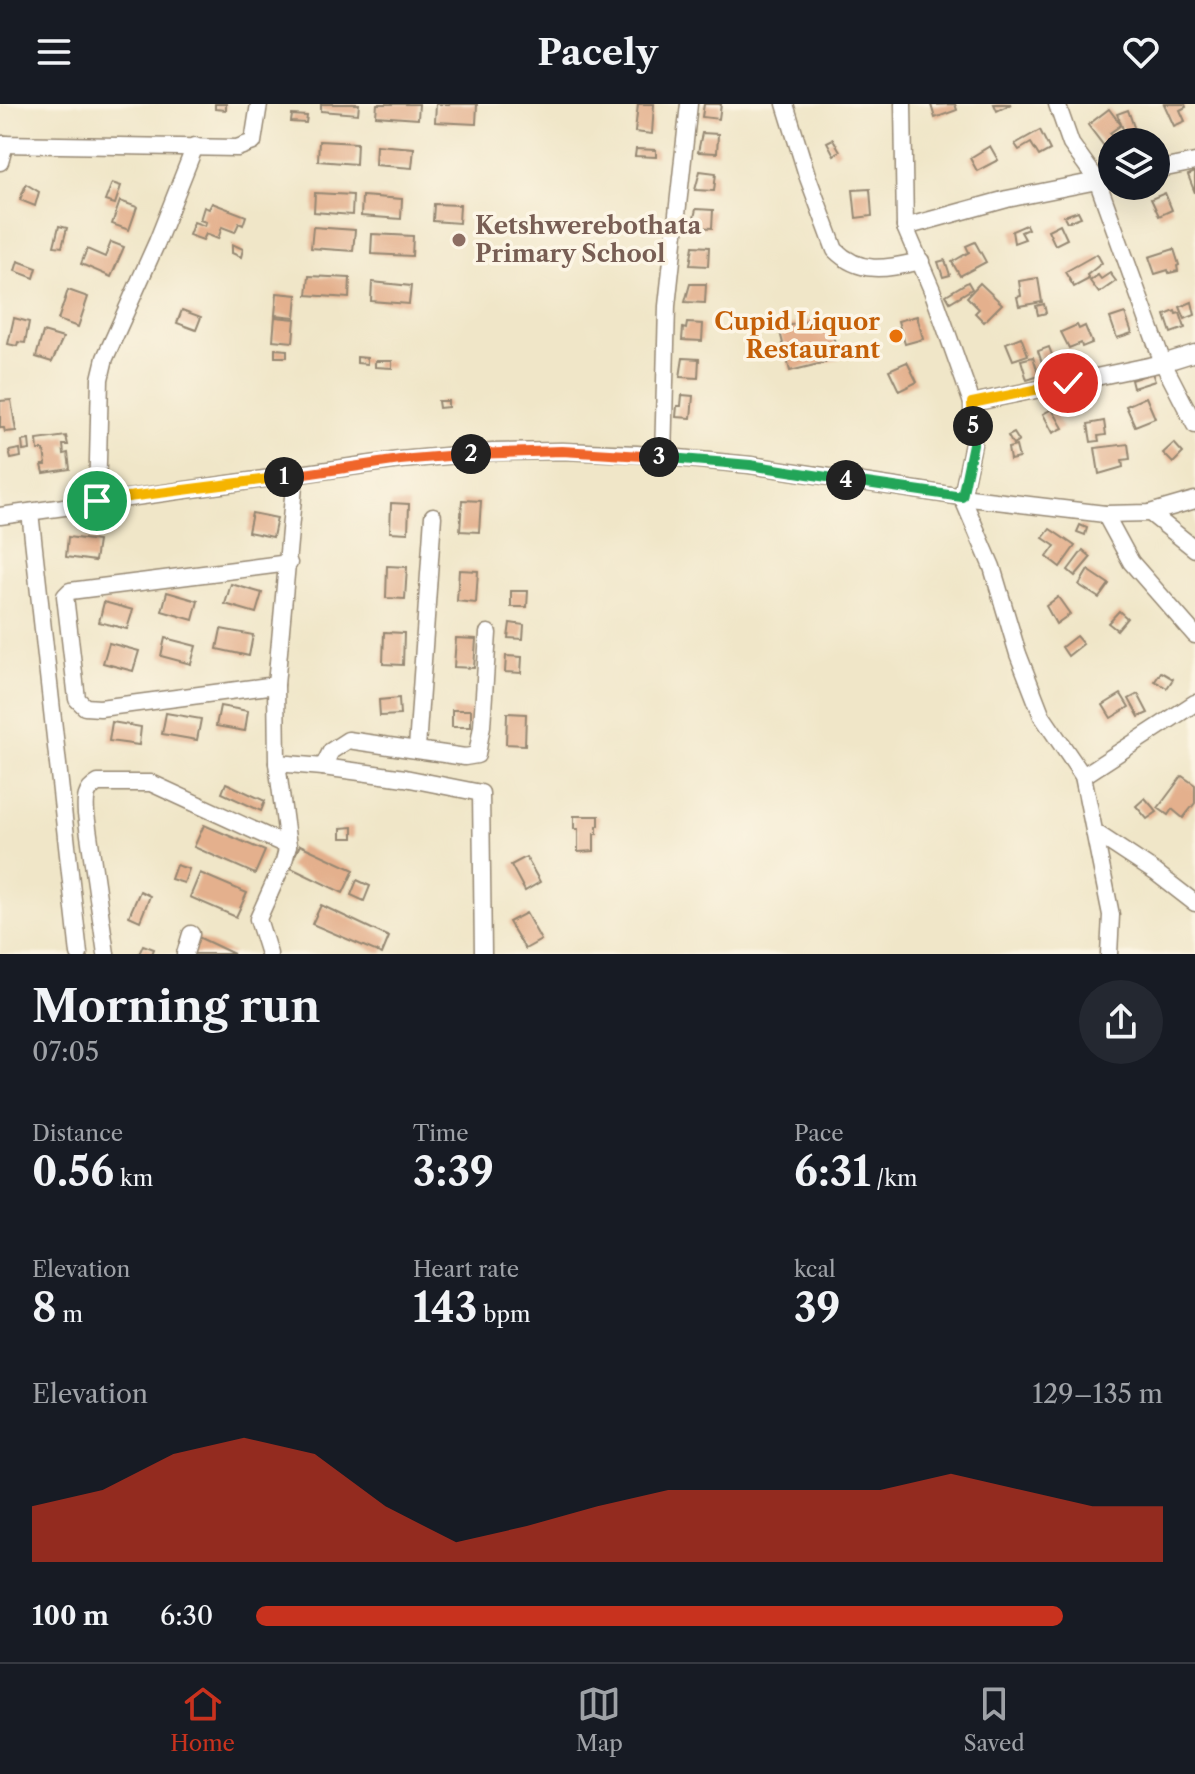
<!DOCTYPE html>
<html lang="en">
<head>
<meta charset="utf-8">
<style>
  :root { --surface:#171b24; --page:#242831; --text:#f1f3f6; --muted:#9ea1a6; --line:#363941; --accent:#c8321e }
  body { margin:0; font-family:"Libre Caslon Text",serif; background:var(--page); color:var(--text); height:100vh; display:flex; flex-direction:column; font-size:30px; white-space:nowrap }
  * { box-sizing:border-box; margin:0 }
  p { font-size:26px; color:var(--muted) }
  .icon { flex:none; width:44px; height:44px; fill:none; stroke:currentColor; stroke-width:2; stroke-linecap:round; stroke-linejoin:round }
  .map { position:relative; height:850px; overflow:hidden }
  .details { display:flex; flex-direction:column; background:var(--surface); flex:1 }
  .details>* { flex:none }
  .controls { position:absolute; left:1098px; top:24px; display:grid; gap:16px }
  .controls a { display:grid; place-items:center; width:72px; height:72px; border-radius:50%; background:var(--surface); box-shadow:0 8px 32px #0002; font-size:40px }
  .pin { position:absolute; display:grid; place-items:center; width:68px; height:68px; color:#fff; margin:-34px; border:4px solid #fff; border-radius:50%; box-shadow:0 2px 8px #0007 }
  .km { position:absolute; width:40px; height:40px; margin:-20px; border-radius:50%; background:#222; color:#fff; font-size:22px; line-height:40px; text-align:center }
  .round { display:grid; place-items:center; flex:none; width:84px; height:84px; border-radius:42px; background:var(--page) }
  .head { display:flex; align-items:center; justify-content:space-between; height:136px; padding:0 32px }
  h1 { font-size:44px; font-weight:800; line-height:60px }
  .figures { display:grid; grid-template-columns:repeat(3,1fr); gap:12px; height:136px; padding:8px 32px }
  .figures div { display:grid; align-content:center }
  .figures b { font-size:40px; font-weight:800 }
  .figures small { font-size:22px; font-weight:400 }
  .figures p { font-size:22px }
  .chart { height:224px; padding:16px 32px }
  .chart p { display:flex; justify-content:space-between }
  .chart svg { width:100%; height:144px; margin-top:8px; fill:var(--accent); opacity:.7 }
  ul { padding:0 32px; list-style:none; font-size:26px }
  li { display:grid; grid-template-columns:128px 96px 1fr; align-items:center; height:60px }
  li i { height:20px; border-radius:10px; background:var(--accent) }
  header { display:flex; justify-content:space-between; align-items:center; height:104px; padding:0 32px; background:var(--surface); font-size:36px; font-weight:800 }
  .menu { display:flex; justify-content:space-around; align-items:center; height:112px; border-top:2px solid var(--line); background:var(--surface); font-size:22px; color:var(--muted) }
  .menu a { display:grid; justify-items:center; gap:4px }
  .menu .on { color:var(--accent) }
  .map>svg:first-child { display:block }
</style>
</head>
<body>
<header><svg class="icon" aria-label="menu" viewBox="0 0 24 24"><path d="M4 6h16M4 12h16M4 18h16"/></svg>Pacely<svg class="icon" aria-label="heart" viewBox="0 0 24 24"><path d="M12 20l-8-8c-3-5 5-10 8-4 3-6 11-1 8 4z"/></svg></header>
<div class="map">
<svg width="1195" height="850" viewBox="0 0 1195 850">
  <rect width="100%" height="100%" fill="#fcf5e5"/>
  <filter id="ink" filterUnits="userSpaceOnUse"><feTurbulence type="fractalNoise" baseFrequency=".0125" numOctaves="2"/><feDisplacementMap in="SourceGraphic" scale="16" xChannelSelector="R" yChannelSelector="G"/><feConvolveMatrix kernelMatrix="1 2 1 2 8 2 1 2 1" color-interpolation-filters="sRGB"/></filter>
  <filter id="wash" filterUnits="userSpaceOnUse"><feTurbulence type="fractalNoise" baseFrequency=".006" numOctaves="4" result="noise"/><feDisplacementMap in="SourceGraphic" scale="32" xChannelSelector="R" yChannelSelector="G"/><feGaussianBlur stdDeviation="1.8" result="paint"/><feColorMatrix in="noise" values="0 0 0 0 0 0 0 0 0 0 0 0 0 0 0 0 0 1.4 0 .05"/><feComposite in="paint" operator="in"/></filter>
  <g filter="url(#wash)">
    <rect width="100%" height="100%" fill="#f0e6c8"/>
    <g id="blocks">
      <!-- building -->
      <g fill="#e4b08d">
        <path d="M215,0H226V6L215,5Z"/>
        <path d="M321,0H359L358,10L321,7Z"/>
        <path d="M377,0H419L418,15L376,12Z"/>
        <path d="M436,0H477L476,20L435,18Z"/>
        <path d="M638,0H654L652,30L635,28Z"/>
        <path d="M704,0H721L719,15L702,13Z"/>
        <path d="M955,0L957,6L935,14L931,1Z"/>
        <path d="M994,0H1011L997,7Z"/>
        <path d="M1164,0H1185L1186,3L1180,6L1185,17L1174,22Z"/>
        <path d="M1109,5L1121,21L1110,29L1114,34L1104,42L1088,21Z"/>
        <path d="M1128,6L1135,26L1125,30L1117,10Z"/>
        <path d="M292,11L307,12L306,19L291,18Z"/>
        <path d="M1040,26L1050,46L1039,52L1031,39L1019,46L1015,40Z"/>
        <path d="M702,29L718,30L717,49L698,48Z"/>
        <path d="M833,35L840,47L834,51L827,38Z"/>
        <path d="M319,37L357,39L356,60L318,57Z"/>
        <path d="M376,41L414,44L412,64L375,61Z"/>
        <path d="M990,42L998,56L977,67L970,54Z"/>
        <path d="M636,45L656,46V53L635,52Z"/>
        <path d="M700,67L716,69L714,87L695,86Z"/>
        <path d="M1195,68V89L1188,71Z"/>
        <path d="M112,79L121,82L115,100L105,97Z"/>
        <path d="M26,80L39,88L35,102L20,96Z"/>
        <path d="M870,85L872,112L856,114L853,86Z"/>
        <path d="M315,89L353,91L352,111L314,108Z"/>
        <path d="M1165,89L1172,106L1159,112L1151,95Z"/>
        <path d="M362,92L402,95L401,115L361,112Z"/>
        <path d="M120,97L137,103L129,126L112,120Z"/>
        <path d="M212,99L246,112L243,121L239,119L235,128L222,123L218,135L206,130L203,136L189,131L194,118L205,122L206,118L200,116L204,103L209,105Z"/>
        <path d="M434,100L460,101L459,119L433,117Z"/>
        <path d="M696,105L713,106L712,124L692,123Z"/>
        <path d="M1078,107L1081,113L1067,118L1064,112Z"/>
        <path d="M1060,120L1067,135L1055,141L1048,126Z"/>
        <path d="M1026,121L1028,125L1021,128L1025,135L1014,139L1012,127Z"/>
        <path d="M59,122L67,124L62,143L54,142Z"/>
        <path d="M313,123L355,126L353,147L311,144Z"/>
        <path d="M372,130L413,132L412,152L371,150Z"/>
        <path d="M111,138L124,143L111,173L81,160L87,145L105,153Z"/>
        <path d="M975,138L986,158L960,172L952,158L969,148L966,142Z"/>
        <path d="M232,140L243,145L241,153L232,149Z"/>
        <path d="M693,142L709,143L708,162L690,161Z"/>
        <path d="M1174,145L1179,161L1177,162L1178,167L1169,169L1168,166L1155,170L1149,153Z"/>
        <path d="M1097,150L1102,159L1087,171L1089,175L1074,183L1065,168Z"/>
        <path d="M945,156L950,171L943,173L938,158Z"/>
        <path d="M18,157L37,164L34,174L15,167Z"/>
        <path d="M1110,169L1116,177L1099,189L1090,177L1098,171L1101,175Z"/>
        <path d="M309,172L350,174L349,194L307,191Z"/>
        <path d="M1038,174L1042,198L1019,202L1017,193L1021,192L1019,177Z"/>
        <path d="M372,178L411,182L409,200L371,197Z"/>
        <path d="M968,178L972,185L950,198L946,191Z"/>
        <path d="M980,179L1002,200L984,218L975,209L979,205L967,193Z"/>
        <path d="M690,180H706L705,199L685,198Z"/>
        <path d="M68,186L88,193L78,223L58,216Z"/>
        <path d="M277,189L297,191L295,213L275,211Z"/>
        <path d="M1192,198L1195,211L1185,215L1180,203Z"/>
        <path d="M1044,200L1046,209L1038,211L1036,202Z"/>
        <path d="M182,206L201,213L196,226L177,219Z"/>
        <path d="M1175,207L1176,210L1180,209L1185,224L1171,229L1165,211Z"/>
        <path d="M1125,209L1132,229L1117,234L1110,214Z"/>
        <path d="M828,212L839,255L790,267L779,224Z"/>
        <path d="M917,212L923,235L905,240L898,217Z"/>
        <path d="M275,213L295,215L293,238L273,236Z"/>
        <path d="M14,214L29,218L25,239L18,238L17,242L8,240Z"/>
        <path d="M687,219L703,220L702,237L682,236L683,224L686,225Z"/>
        <path d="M1077,221L1079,225L1085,222L1092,239L1082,243L1081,239L1069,244L1061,228Z"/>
        <path d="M43,228L63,234L52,258L36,253Z"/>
        <path d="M1021,233L1028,251L1013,256L1006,239Z"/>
        <path d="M1049,243L1057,264L1045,268L1038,247Z"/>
        <path d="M275,245L287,246V253H275Z"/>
        <path d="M357,253L367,254V260L357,259Z"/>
        <path d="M1033,253L1039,272L1027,276L1021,256Z"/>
        <path d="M683,254L699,255L698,274L680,273Z"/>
        <path d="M375,257H392V264L375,263Z"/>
        <path d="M907,258L917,278L899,287L889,266Z"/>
        <path d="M1152,269L1155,277L1133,284L1131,276Z"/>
        <path d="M682,291L693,292L691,314L676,313L677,302H681Z"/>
        <path d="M1146,293L1155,314L1135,322L1126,302Z"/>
        <path d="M11,296L16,327L5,328L4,324H0V297Z"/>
        <path d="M438,297H448V303L439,304Z"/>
        <path d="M1052,305L1063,324L1053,329L1043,310Z"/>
        <path d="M1104,317L1106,331L1098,332L1099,337L1091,338L1088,320Z"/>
        <path d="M1014,329L1019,337L1013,341L1008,332Z"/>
        <path d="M66,332L68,341H63L64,350L68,349L70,365L44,369L42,361H46L44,346H38L37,336Z"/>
        <path d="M29,336L30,346L23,347L22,337Z"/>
        <path d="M1174,339L1183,349L1173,359L1163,349Z"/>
        <path d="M1128,340L1130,355L1122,356L1123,363L1099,370L1095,344Z"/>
        <path d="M1016,342L1019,354L1010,356L1008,344Z"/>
        <path d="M20,345L21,353L11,355L9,347Z"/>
        <path d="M462,396L481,397L479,428L460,427Z"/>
        <path d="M391,399L409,400L408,429L390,428Z"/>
        <path d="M252,409L277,414L273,433L248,428Z"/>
        <path d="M1080,421L1087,424L1085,431L1077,428Z"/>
        <path d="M1050,425L1075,442L1060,463L1047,453L1055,442L1043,434Z"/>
        <path d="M68,433L98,437L95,457L66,453Z"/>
        <path d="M1083,446L1091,453L1075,472L1068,466Z"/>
        <path d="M387,462L407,463L405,495L386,494Z"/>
        <path d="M459,466L478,467L476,499L457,497Z"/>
        <path d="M1088,466L1109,480L1099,494L1079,481Z"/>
        <path d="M231,480L262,489L256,509L225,500Z"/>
        <path d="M511,487H528L527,503H511Z"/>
        <path d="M167,488L198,497L193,516L162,507Z"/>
        <path d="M1058,493L1070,510L1056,520L1046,502Z"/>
        <path d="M104,498L133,506L127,525L99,518Z"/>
        <path d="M1119,507L1127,514L1117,526L1108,519Z"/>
        <path d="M510,519L524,521L523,535L508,534Z"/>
        <path d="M221,525L253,531L249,552L217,545Z"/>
        <path d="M384,528L404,529L403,561L383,560Z"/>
        <path d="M1076,532L1083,540L1068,552L1062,543Z"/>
        <path d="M165,534L196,542L191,560L161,552Z"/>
        <path d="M456,534L476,535L474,564L454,563Z"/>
        <path d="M109,539L139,547L133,567L103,559Z"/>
        <path d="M506,552L522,553L521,569L505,568Z"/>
        <path d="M1161,568L1173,575L1167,584L1155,577Z"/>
        <path d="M1121,590L1129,603L1111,614L1103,601Z"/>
        <path d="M1138,590L1148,609L1139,613L1129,595Z"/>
        <path d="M399,594L400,611L380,612L379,596Z"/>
        <path d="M220,602L248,607L245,627L216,622Z"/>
        <rect x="452" y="606" width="19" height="17"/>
        <path d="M166,609L201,615L197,636L162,630Z"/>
        <path d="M507,609L526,610L525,641L506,640Z"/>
        <path d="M112,618L141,623L139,641L109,637Z"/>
        <path d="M1182,672L1195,681V699L1183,714L1172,705L1168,711L1158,704Z"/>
        <path d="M226,679L265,697L261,707L222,689Z"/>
        <path d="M1145,694L1157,708L1147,715L1136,702Z"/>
        <path d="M574,712H599V722H597V730H594V747L578,748V725H574Z"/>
        <path d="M204,721L265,747L255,770L194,743Z"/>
        <path d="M353,723V734H341V724Z"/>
        <path d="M300,741L354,766L343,789L289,763Z"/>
        <path d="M526,753L540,778L525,787L511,761Z"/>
        <path d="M176,761L189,765L184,779L171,775Z"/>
        <path d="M200,769L247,789L236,813L190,793Z"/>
        <path d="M357,776L370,782L364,797L351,791Z"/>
        <path d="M140,787L150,792L140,817L129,812Z"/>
        <path d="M321,801L389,833L382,850L312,820Z"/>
        <path d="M526,809L541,836L525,845L509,818Z"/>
        <path d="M196,832L234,850H187Z"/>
        <path d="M143,841L154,845L152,850H139Z"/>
      </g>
    </g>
  </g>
  <g filter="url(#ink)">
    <use href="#blocks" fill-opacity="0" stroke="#968873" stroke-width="2"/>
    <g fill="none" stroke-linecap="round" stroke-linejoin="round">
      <defs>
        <g id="minor">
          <path d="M785,0L807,71L835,146C861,172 889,164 921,157"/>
          <path d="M903,0L905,123L932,186L972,299L973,340L962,393L992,463L1018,550L1042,612L1083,672L1111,811L1109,850"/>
          <path d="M1057,0L1071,40L1097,76L1163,259L1195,321"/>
          <path d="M0,40L237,44L253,38L259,0"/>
          <path d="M0,58L5,40"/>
          <path d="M1156,66L1195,58"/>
          <path d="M905,123L1007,95L1112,74"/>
          <path d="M972,299L1163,259L1195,249"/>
          <path d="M663,354L667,202L689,0"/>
          <path d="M97,397L100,275L105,254L157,138L195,42"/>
          <path d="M30,408L79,850"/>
          <path d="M1150,409L1195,445"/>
          <path d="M1105,410L1131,458L1195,531"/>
          <path d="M0,412L400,356L493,348L562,347L637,350L750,361L962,393L1105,410L1150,409L1195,396"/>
          <path d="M276,581L100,604L85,603L77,595L65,492L70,487L289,459"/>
          <path d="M417,644L433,412"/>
          <path d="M277,659L323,663L331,647L348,636L465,653L477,651L482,622L488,529"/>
          <path d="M323,663L405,674L481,689L483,850"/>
          <path d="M1083,672L1195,599"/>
          <path d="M1096,729L1155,768L1195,799"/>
          <path d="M106,850L86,710C85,696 85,686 98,679H151L288,742"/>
          <path d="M185,850L191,830"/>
          <path d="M269,850L258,815L284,757L288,742L277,659L276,581L295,371"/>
        </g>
      </defs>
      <!-- minor casing -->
      <use href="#minor" stroke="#968873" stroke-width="19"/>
      <!-- minor -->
      <use href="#minor" stroke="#fff" stroke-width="16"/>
    </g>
  </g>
  <g fill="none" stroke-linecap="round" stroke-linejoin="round" filter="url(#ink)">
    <defs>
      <path id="split-1" d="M97,397L284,373"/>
      <path id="split-2" d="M284,373L400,356L471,350"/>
      <path id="split-3" d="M471,350L562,347L659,353"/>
      <path id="split-4" d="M659,353L750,361L846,376"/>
      <path id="split-5" d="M846,376L962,393L973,340V322"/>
      <path id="split-6" d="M973,322L972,299L1068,279"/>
    </defs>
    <!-- split-1 casing -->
    <use href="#split-1" stroke="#fff" stroke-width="16"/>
    <!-- split-2 casing -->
    <use href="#split-2" stroke="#fff" stroke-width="16"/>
    <!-- split-3 casing -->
    <use href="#split-3" stroke="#fff" stroke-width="16"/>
    <!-- split-4 casing -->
    <use href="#split-4" stroke="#fff" stroke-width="16"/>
    <!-- split-5 casing -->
    <use href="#split-5" stroke="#fff" stroke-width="16"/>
    <!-- split-6 casing -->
    <use href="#split-6" stroke="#fff" stroke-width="16"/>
    <!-- split-1 -->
    <use href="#split-1" stroke="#f5b400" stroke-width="10"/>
    <!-- split-2 -->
    <use href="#split-2" stroke="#f0652b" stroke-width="10"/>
    <!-- split-3 -->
    <use href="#split-3" stroke="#f0652b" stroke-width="10"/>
    <!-- split-4 -->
    <use href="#split-4" stroke="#22a559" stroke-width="10"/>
    <!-- split-5 -->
    <use href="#split-5" stroke="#22a559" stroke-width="10"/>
    <!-- split-6 -->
    <use href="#split-6" stroke="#f5b400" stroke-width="10"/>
  </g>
  <!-- markers -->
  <circle fill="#8d6e63" stroke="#fcf5e5" stroke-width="3" cx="459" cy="136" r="8"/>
  <circle fill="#e8710a" stroke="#fcf5e5" stroke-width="3" cx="896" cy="232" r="8"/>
  <g text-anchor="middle" stroke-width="7" stroke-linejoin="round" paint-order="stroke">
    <!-- education labels -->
    <g font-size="24" font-weight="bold" fill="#785e54" stroke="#fcf5e5" text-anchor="start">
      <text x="475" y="130">Ketshwerebothata<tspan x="475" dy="28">Primary School</tspan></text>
    </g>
    <!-- food labels -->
    <g font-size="24" font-weight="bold" fill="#c56008" stroke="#fcf5e5" text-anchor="end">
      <text x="880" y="226">Cupid Liquor<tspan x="880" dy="28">Restaurant</tspan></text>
    </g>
  </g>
</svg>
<div class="controls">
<a><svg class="icon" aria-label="layers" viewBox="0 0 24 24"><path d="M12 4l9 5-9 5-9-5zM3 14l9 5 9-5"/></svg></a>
</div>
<div class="pin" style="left:97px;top:397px;background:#1e9e55"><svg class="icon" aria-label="arrive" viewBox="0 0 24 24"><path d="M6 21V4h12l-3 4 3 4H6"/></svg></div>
<div class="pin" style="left:1068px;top:279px;background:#d93025"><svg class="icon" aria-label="check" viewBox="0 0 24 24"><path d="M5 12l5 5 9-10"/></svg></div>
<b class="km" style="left:284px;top:373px">1</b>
<b class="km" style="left:471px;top:350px">2</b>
<b class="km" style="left:659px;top:353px">3</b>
<b class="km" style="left:846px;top:376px">4</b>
<b class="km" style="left:973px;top:322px">5</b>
</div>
<section class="details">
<div class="head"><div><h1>Morning run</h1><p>07:05</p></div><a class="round"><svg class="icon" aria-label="share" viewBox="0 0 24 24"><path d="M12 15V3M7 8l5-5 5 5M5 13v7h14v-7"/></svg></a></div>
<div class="figures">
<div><p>Distance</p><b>0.56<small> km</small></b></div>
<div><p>Time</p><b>3:39</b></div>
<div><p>Pace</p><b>6:31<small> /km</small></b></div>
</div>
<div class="figures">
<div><p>Elevation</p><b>8<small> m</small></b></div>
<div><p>Heart rate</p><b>143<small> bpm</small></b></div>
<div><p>kcal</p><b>39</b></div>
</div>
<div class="chart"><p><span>Elevation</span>129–135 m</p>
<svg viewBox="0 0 160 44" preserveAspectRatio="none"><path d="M0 44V27L10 22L20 11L30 6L40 11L50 27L60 38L70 33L80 27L90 22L100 22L110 22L120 22L130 17L140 22L150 27L160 27V44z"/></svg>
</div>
<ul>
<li><b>100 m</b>6:30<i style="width:89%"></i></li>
</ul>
</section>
<nav class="menu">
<a class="on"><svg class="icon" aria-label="home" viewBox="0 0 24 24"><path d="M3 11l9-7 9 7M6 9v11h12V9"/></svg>Home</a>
<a><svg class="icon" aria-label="map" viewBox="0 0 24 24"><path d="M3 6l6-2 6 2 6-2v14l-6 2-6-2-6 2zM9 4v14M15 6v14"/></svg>Map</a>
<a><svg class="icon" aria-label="saved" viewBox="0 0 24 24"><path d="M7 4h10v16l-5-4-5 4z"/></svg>Saved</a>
</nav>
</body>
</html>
